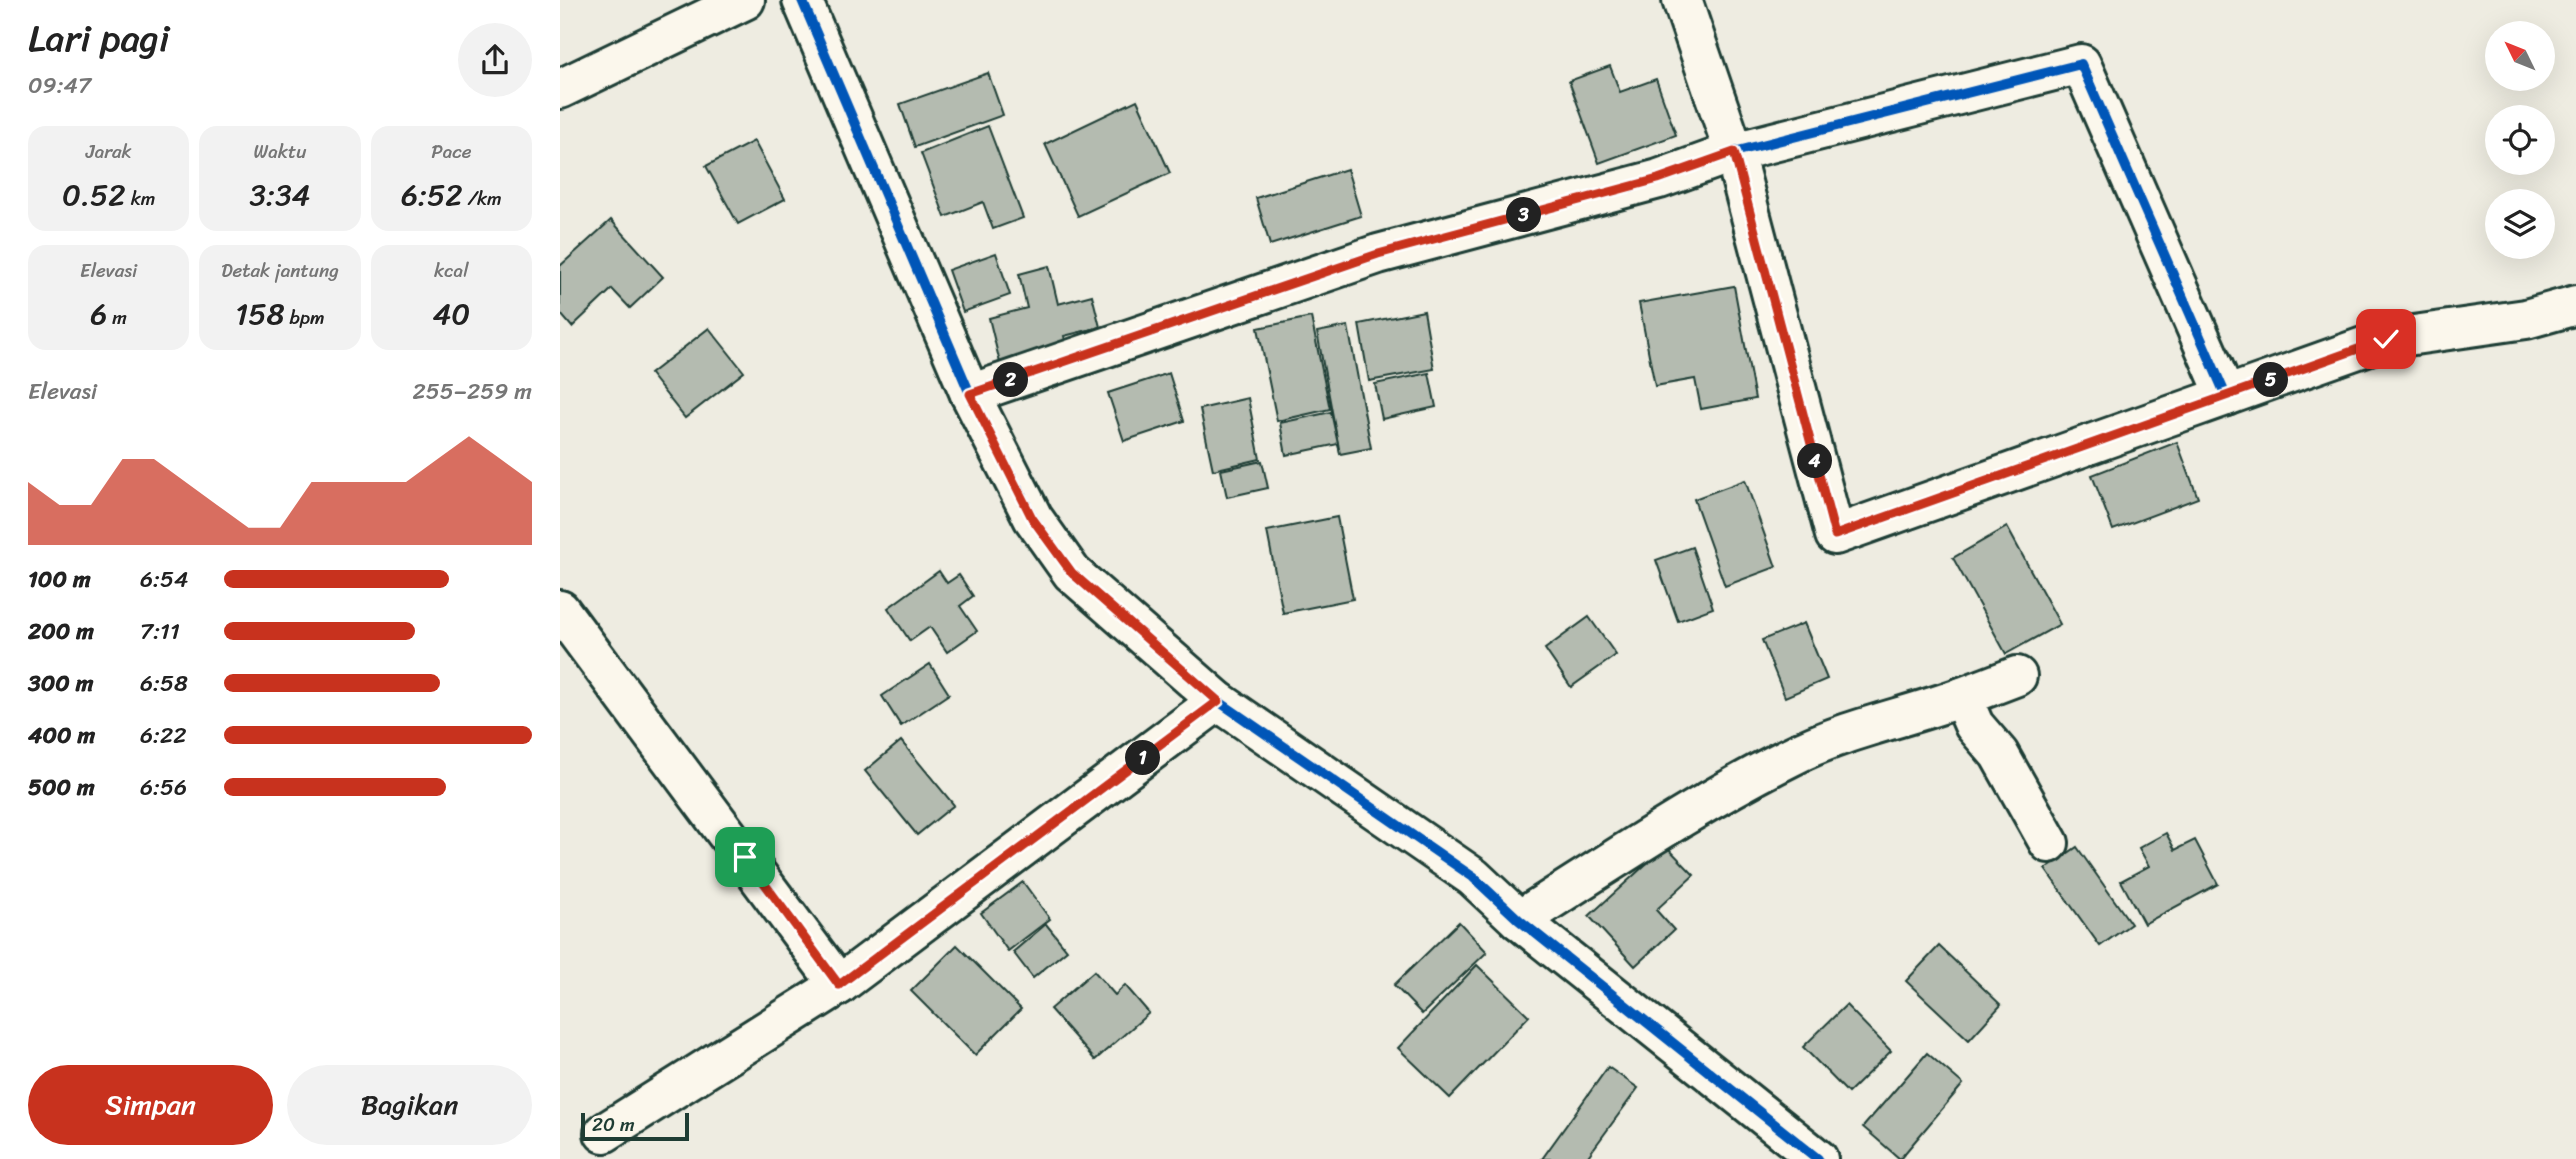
<!DOCTYPE html>
<html lang="id">
<head>
<meta charset="utf-8">
<style>
  :root { --surface:#fff; --page:#f2f2f2; --text:#222; --muted:#767676; --accent:#c8321e }
  body { margin:0; font-family:Sriracha,sans-serif; background:var(--page); color:var(--text); height:100vh; display:flex; flex-direction:column; font-size:26px; white-space:nowrap }
  * { box-sizing:border-box; margin:0 }
  p { font-size:23px; color:var(--muted) }
  .icon { flex:none; width:38px; height:38px; fill:none; stroke:currentColor; stroke-width:2; stroke-linecap:round; stroke-linejoin:round }
  .map { position:relative; flex:1; overflow:hidden }
  .details { display:flex; flex-direction:column; background:var(--surface); width:560px }
  .details>* { flex:none }
  .needle { width:46px; rotate:313deg }
  .tools { position:absolute; left:1925px; top:21px; display:grid; gap:14px }
  .tools a { display:grid; place-items:center; width:70px; height:70px; border-radius:50%; background:var(--surface); box-shadow:0 7px 28px #0002; font-size:35px }
  .scale { position:absolute; left:21px; bottom:18px; width:108px; box-sizing:border-box; padding-left:7px; border:4px solid #1f3d34; border-top:0; font-size:19px; line-height:24px; white-space:nowrap; color:#1f3d34; -webkit-text-stroke:5px #fbf7ec; paint-order:stroke }
  .pin { position:absolute; display:grid; place-items:center; width:60px; height:60px; color:#fff; margin:-30px; border-radius:14px; box-shadow:0 4px 10px #0006 }
  .km { position:absolute; width:35px; height:35px; margin:-18px; border-radius:50%; background:#222; color:#fff; font-size:19px; line-height:35px; text-align:center }
  .round { display:grid; place-items:center; flex:none; width:74px; height:74px; border-radius:37px; background:var(--page) }
  .headline { display:flex; align-items:center; justify-content:space-between; height:119px; padding:0 28px }
  h1 { font-size:38px; font-weight:600; line-height:52px }
  .metrics { display:grid; grid-template-columns:repeat(3,1fr); gap:10px; height:119px; padding:7px 28px }
  .metrics div { display:grid; align-content:center; border-radius:18px; background:var(--page); text-align:center }
  .metrics b { font-size:30px; font-weight:600 }
  .metrics small { font-size:19px; font-weight:400 }
  .metrics p { font-size:19px }
  .chart { height:196px; padding:14px 28px }
  .chart p { display:flex; justify-content:space-between }
  .chart svg { width:100%; height:126px; margin-top:7px; fill:var(--accent); opacity:.7 }
  .action { display:flex; gap:14px; margin-top:auto; padding:14px 28px }
  .action a { flex:1; height:80px; border-radius:42px; background:var(--accent); color:#fff; font-size:28px; font-weight:600; line-height:80px; text-align:center }
  .action a+a { background:var(--page); color:var(--text) }
  ul { padding:0 28px; list-style:none; font-size:23px }
  li { display:grid; grid-template-columns:112px 84px 1fr; align-items:center; height:52px }
  li i { height:18px; border-radius:9px; background:var(--accent) }
  main { display:flex; flex:1; min-height:0 }
  .map>svg:first-child { display:block }
</style>
</head>
<body>
<main>
<section class="details">
<div class="headline"><div><h1>Lari pagi</h1><p>09:47</p></div><a class="round"><svg class="icon" aria-label="share" viewBox="0 0 24 24"><path d="M12 15V3M7 8l5-5 5 5M5 13v7h14v-7"/></svg></a></div>
<div class="metrics">
<div><p>Jarak</p><b>0.52<small> km</small></b></div>
<div><p>Waktu</p><b>3:34</b></div>
<div><p>Pace</p><b>6:52<small> /km</small></b></div>
</div>
<div class="metrics">
<div><p>Elevasi</p><b>6<small> m</small></b></div>
<div><p>Detak jantung</p><b>158<small> bpm</small></b></div>
<div><p>kcal</p><b>40</b></div>
</div>
<div class="chart"><p><span>Elevasi</span>255–259 m</p>
<svg viewBox="0 0 160 44" preserveAspectRatio="none"><path d="M0 44V22L10 30L20 30L30 14L40 14L50 22L60 30L70 38L80 38L90 22L100 22L110 22L120 22L130 14L140 6L150 14L160 22V44z"/></svg>
</div>
<ul>
<li><b>100 m</b>6:54<i style="width:73%"></i></li>
<li><b>200 m</b>7:11<i style="width:62%"></i></li>
<li><b>300 m</b>6:58<i style="width:70%"></i></li>
<li><b>400 m</b>6:22<i style="width:100%"></i></li>
<li><b>500 m</b>6:56<i style="width:72%"></i></li>
</ul>
<div class="action"><a>Simpan</a><a>Bagikan</a></div>
</section>
<div class="map">
<svg width="2016" height="1159" viewBox="0 0 2016 1159">
  <rect width="100%" height="100%" fill="#eeece1"/>
  <filter id="ink" filterUnits="userSpaceOnUse"><feTurbulence type="fractalNoise" baseFrequency=".0143" numOctaves="2"/><feDisplacementMap in="SourceGraphic" scale="14" xChannelSelector="R" yChannelSelector="G"/><feConvolveMatrix kernelMatrix="1 2 1 2 8 2 1 2 1" color-interpolation-filters="sRGB"/></filter>
  <g filter="url(#ink)">
    <!-- building -->
    <g fill="#b4bbb0" stroke="#1f3d34" stroke-width="2">
      <path d="M1050,66L1060,92L1096,79L1116,135L1039,163L1009,81Z"/>
      <path d="M428,73L443,115L355,147L340,104Z"/>
      <path d="M577,100L610,173L518,216L485,144Z"/>
      <path d="M428,126L463,218L433,229L423,202L385,217L361,153Z"/>
      <path d="M194,141L225,199L178,224L146,166Z"/>
      <path d="M787,169L801,216L710,245L696,198Z"/>
      <path d="M51,220L103,277L70,308L52,289L12,327L0,313V266Z"/>
      <path d="M436,253L450,295L403,312L388,270Z"/>
      <path d="M489,266L498,304L532,295L540,327L504,336L508,354L442,371L429,318L467,308L459,274Z"/>
      <path d="M1174,286L1195,399L1141,409L1135,379L1095,386L1079,303Z"/>
      <path d="M864,311L874,369L809,381L799,324Z"/>
      <path d="M751,317L770,409L717,421L698,328Z"/>
      <path d="M788,326L811,448L780,454L757,332Z"/>
      <path d="M149,328L184,372L125,418L90,374Z"/>
      <path d="M609,373L624,421L564,441L548,393Z"/>
      <path d="M869,373L876,407L822,419L815,384Z"/>
      <path d="M688,398L700,459L653,470L640,409Z"/>
      <path d="M771,412L778,444L726,455L720,423Z"/>
      <path d="M1617,442L1638,498L1553,530L1532,475Z"/>
      <path d="M702,461L708,488L667,497L661,470Z"/>
      <path d="M1185,480L1216,567L1165,586L1134,499Z"/>
      <path d="M777,517L793,599L723,613L707,531Z"/>
      <path d="M1447,527L1500,624L1446,654L1393,558Z"/>
      <path d="M1132,547L1153,608L1118,621L1096,560Z"/>
      <path d="M379,571L387,583L399,575L413,596L400,606L417,631L387,652L370,627L350,641L328,608Z"/>
      <path d="M1029,617L1056,655L1011,687L985,649Z"/>
      <path d="M1244,623L1267,679L1225,697L1202,640Z"/>
      <path d="M370,664L389,694L341,726L322,696Z"/>
      <path d="M341,741L394,805L357,835L305,771Z"/>
      <path d="M1606,833L1615,850L1635,840L1658,884L1584,924L1561,881L1589,866L1579,848Z"/>
      <path d="M1106,846L1134,875L1096,910L1114,930L1075,966L1029,916Z"/>
      <path d="M1517,847L1571,924L1540,946L1485,869Z"/>
      <path d="M463,882L490,919L448,951L421,913Z"/>
      <path d="M899,922L927,952L862,1014L834,985Z"/>
      <path d="M486,924L507,950L473,978L453,952Z"/>
      <path d="M397,945L461,1009L415,1055L351,991Z"/>
      <path d="M1379,946L1441,1005L1409,1040L1346,981Z"/>
      <path d="M917,965L969,1016L890,1098L838,1048Z"/>
      <path d="M534,971L555,995L565,985L589,1013L535,1060L490,1009Z"/>
      <path d="M1286,1005L1331,1051L1288,1093L1243,1047Z"/>
      <path d="M1367,1053L1403,1084L1340,1159L1303,1127Z"/>
      <path d="M1048,1067L1078,1088L1026,1159H982Z"/>
    </g>
    <g fill="none" stroke-linecap="round" stroke-linejoin="round">
      <defs>
        <g id="minor">
          <path d="M242,0L410,394L473,518L512,573L658,701L913,877L959,920L1258,1159"/>
          <path d="M1122,0L1174,152L1275,535L1826,339L1966,319L2016,305"/>
          <path d="M0,89L185,0"/>
          <path d="M410,394L818,254L1099,179L1174,152L1521,64L1666,396"/>
          <path d="M0,610L279,985L658,701"/>
          <path d="M1402,697L1457,676"/>
          <path d="M959,920C1048,864 1136,804 1230,757C1284,729 1345,718 1402,697L1414,725L1439,754L1489,843"/>
          <path d="M44,1133L279,985"/>
        </g>
      </defs>
      <!-- minor casing -->
      <use href="#minor" stroke="#1f3d34" stroke-width="44"/>
      <!-- minor -->
      <use href="#minor" stroke="#fbf7ec" stroke-width="38"/>
      <defs>
        <g id="cycleway">
          <path d="M242,0L410,394L473,518L512,573L658,701L913,877L959,920L1258,1159"/>
          <path d="M410,394L818,254L1099,179L1174,152L1521,64L1666,396"/>
        </g>
      </defs>
      <!-- cycleway casing -->
      <use href="#cycleway" stroke="#fbf7ec" stroke-width="15"/>
      <!-- cycleway -->
      <use href="#cycleway" stroke="#0057b8" stroke-width="10"/>
    </g>
  </g>
  <g fill="none" stroke-linecap="round" stroke-linejoin="round" filter="url(#ink)">
    <defs>
      <path id="route" d="M185,857L279,985L658,701L512,573L472,518L410,394L818,254L1098,179L1174,152L1275,535L1826,339"/>
    </defs>
    <!-- route casing -->
    <use href="#route" stroke="#fff" stroke-width="14"/>
    <!-- route -->
    <use href="#route" stroke="#c8321e" stroke-width="9"/>
  </g>
</svg>
<div class="tools">
<a><svg class="needle" viewBox="-14 -14 28 28"><path d="M0-13l5 13h-10z" fill="#e53935"/><path d="M0 13l5-13h-10z" fill="#767676"/></svg></a>
<a><svg class="icon" aria-label="locate" viewBox="0 0 24 24"><circle cx="12" cy="12" r="6"/><path d="M12 2v4M12 18v4M2 12h4M18 12h4"/></svg></a>
<a><svg class="icon" aria-label="layers" viewBox="0 0 24 24"><path d="M12 4l9 5-9 5-9-5zM3 14l9 5 9-5"/></svg></a>
</div>
<div class="scale">20 m</div>
<div class="pin" style="left:185px;top:857px;background:#1e9e55"><svg class="icon" aria-label="arrive" viewBox="0 0 24 24"><path d="M6 21V4h12l-3 4 3 4H6"/></svg></div>
<div class="pin" style="left:1826px;top:339px;background:#d93025"><svg class="icon" aria-label="check" viewBox="0 0 24 24"><path d="M5 12l5 5 9-10"/></svg></div>
<b class="km" style="left:583px;top:758px">1</b>
<b class="km" style="left:451px;top:380px">2</b>
<b class="km" style="left:964px;top:215px">3</b>
<b class="km" style="left:1255px;top:461px">4</b>
<b class="km" style="left:1711px;top:380px">5</b>
</div>
</main>
</body>
</html>
